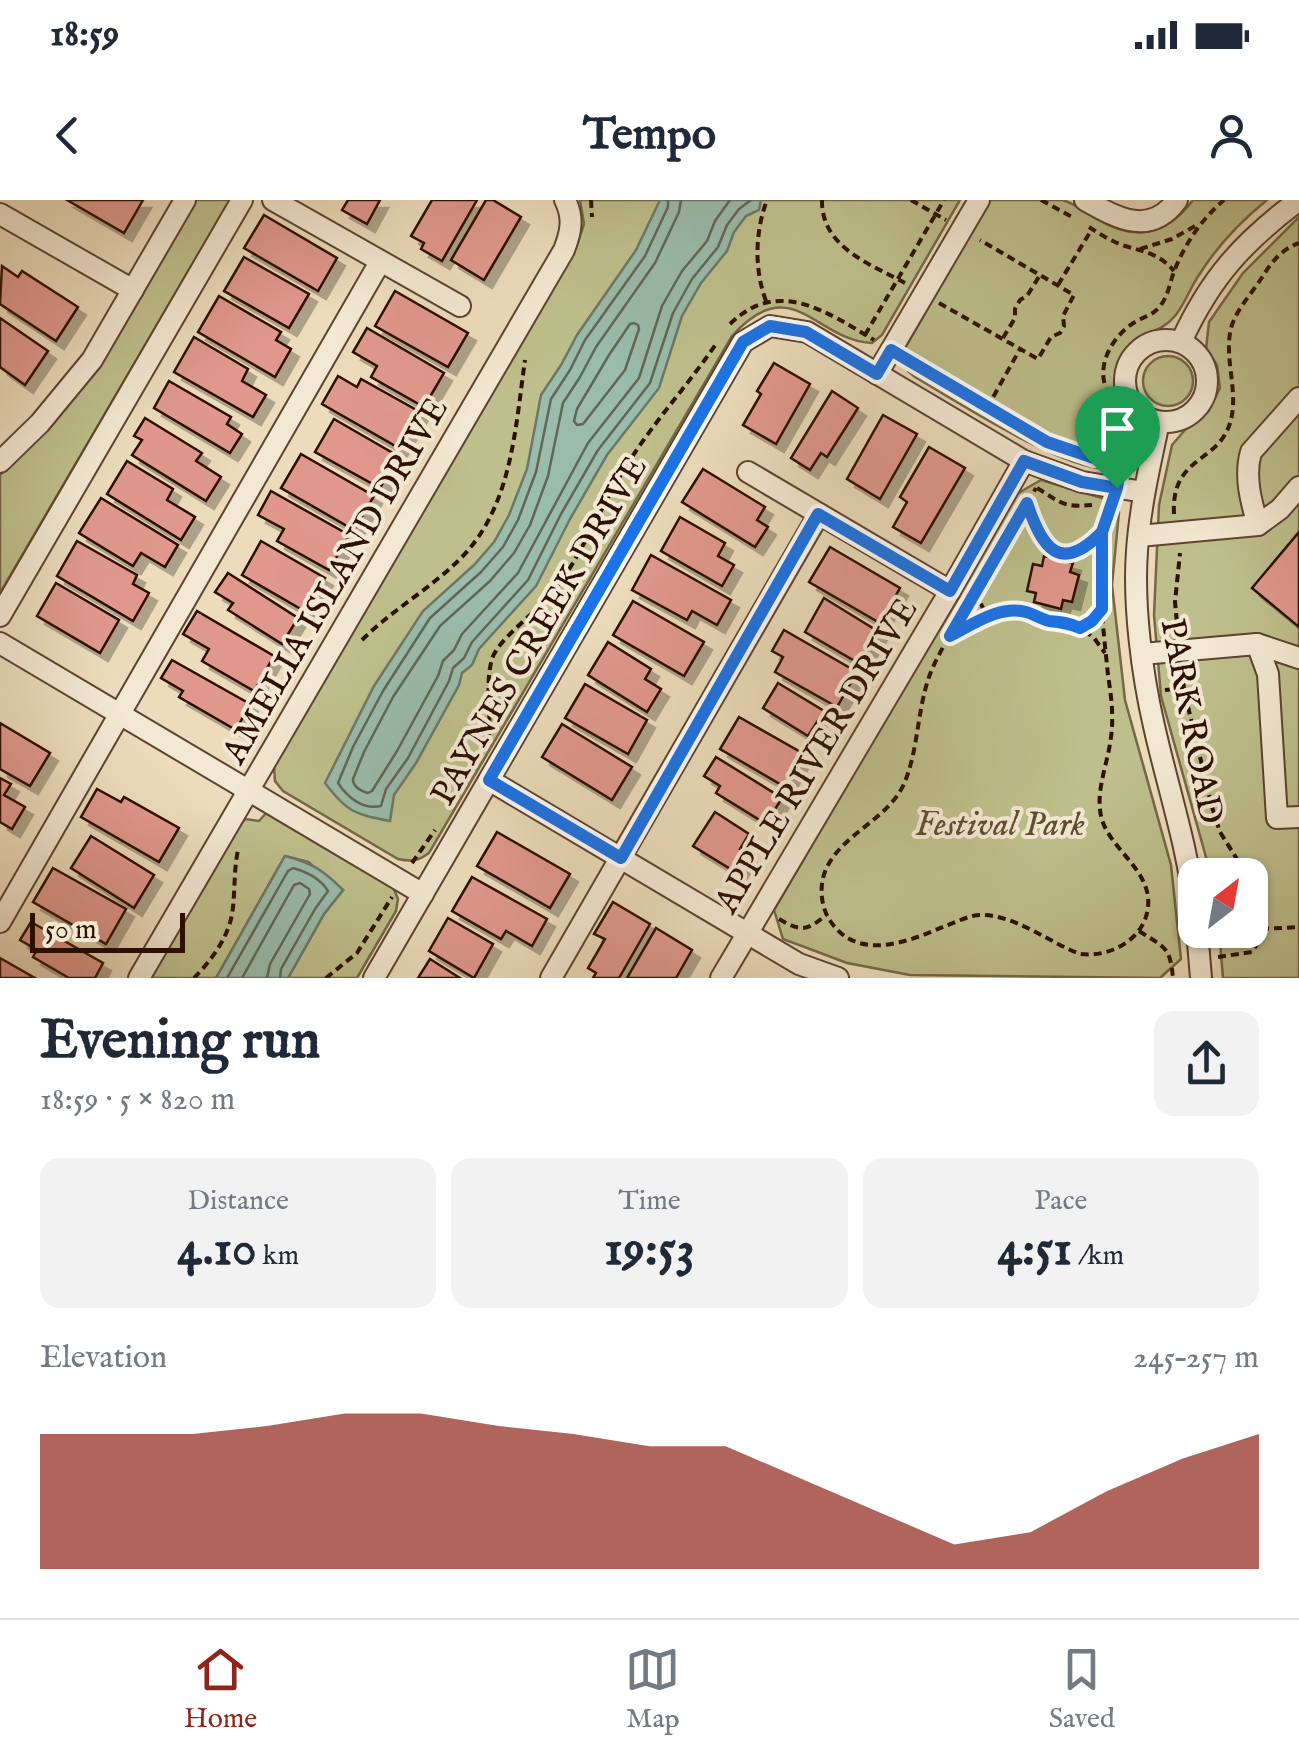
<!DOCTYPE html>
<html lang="en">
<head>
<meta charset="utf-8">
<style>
  :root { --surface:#fff; --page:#f2f2f3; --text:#1f2937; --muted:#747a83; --line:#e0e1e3; --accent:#8f2418 }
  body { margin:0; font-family:"IM FELL English",serif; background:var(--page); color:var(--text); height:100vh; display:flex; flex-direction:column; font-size:38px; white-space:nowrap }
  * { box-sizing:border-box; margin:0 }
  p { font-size:32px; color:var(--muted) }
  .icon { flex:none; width:55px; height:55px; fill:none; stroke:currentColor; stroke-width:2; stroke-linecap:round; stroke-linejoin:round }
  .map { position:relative; height:778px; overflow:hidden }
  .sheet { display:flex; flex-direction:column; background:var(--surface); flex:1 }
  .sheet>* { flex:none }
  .needle { width:65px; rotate:31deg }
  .controls { position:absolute; left:1178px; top:658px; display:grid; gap:20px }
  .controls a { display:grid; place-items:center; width:90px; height:90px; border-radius:20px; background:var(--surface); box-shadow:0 2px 8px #0004; font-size:50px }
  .scale { position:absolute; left:30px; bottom:25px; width:155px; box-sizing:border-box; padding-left:10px; border:5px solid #2d1000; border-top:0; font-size:28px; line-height:35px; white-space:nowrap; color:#2d1000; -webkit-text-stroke:8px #f3e8d3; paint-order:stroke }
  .pin { position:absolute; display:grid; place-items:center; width:85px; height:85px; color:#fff; margin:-102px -42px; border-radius:50% 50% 50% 0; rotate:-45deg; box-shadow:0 0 10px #0007 }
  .pin .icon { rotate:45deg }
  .round { display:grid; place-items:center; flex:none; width:105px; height:105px; border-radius:20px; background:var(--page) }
  .summary { display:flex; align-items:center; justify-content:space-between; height:170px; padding:0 40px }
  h1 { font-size:55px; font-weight:700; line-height:75px }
  .figures { display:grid; grid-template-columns:repeat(3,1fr); gap:15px; height:170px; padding:10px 40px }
  .figures div { display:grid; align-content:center; border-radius:20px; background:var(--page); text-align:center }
  .figures b { font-size:50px; font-weight:700 }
  .figures small { font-size:28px; font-weight:400 }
  .figures p { font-size:28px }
  .chart { height:280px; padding:20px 40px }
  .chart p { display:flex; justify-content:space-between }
  .chart svg { width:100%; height:180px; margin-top:10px; fill:var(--accent); opacity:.7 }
  .status { display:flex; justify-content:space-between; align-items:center; height:70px; padding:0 50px; background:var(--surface); direction:ltr }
  .status svg { height:28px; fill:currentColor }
  header { display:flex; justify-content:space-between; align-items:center; height:130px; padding:0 40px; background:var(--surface); font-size:45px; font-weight:700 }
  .menu { display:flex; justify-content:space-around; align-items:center; height:140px; border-top:2px solid var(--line); background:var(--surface); font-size:28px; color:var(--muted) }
  .menu a { display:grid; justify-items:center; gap:5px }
  .menu .current { color:var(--accent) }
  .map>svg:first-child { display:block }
</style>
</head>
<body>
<div class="status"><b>18:59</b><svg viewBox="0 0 49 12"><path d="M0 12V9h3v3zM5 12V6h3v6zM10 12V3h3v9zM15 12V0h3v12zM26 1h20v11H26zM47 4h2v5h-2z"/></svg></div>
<header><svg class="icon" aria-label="back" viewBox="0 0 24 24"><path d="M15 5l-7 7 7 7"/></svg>Tempo<svg class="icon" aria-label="person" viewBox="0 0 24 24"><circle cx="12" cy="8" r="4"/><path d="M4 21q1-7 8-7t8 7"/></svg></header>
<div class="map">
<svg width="1299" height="778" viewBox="0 0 1299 778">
  <defs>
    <filter id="shadow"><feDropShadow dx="8" dy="8" stdDeviation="0" flood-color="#0004"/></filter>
  </defs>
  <rect width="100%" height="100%" fill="#ecdcbb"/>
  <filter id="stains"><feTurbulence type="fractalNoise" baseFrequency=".002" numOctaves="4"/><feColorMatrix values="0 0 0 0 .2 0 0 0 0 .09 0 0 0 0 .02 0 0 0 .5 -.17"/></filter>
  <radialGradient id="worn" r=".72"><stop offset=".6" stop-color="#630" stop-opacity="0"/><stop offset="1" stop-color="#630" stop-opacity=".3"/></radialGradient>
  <!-- green -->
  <g fill="#bebf8c" stroke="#766846" stroke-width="2.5">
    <path d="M196,0H230L0,393V275C26,251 52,226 75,197C122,137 157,66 196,0Z"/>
    <path d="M580,0H960L882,135L872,143C816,141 792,69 732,136L429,653C418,661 412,662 398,659L283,591L275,581L274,567L577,45L584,24Z"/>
    <path d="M990,0C1011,0 1043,0 1062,0C1073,2 1086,13 1097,19C1135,42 1166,36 1193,0H1267C1241,21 1216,48 1199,75C1190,88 1185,104 1175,116C1154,141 1127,127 1118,174C1114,194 1130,207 1135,225C1138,236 1136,245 1133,256C1127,261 1122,266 1113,268C1071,276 954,200 915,177L908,171L904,150Z"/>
    <path d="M1299,17V778H1223L1219,730H1250V675H1211L1161,496L1154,415L1159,305L1172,245L1191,223L1208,212L1220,188L1217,165L1206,149L1209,122L1243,73Z"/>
    <circle cx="1168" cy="181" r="25"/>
    <path d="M1041,280L1112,301L1119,312L1112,385L1125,500L1171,665L1181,759L1160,778L910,775L847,763L783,739L774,710L1015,295Z"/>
    <path d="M267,612L393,687L398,699L396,711L357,778H288L324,714L343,690L308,662L285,656L216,778H151L240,625L245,619L259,621Z"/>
  </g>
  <!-- water -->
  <g fill="#99bcab" stroke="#6e7767" stroke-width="2.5">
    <path d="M660,0H761L759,10L746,16L734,32L727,51L701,83L682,116L659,188L607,255L570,319L536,386L479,449L472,465L462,473L459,485L416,563L394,595L390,621C354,614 347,612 325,583L374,486L423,411L474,365L494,342L509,315L527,269L541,195L561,165L577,135L636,50Z"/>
    <path d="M285,656C312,663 323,670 343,690L324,714L288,778H216Z"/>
  </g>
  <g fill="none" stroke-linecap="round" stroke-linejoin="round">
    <!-- shore -->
    <g stroke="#636656" stroke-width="2.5">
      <path d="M668,0V7L645,56L585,140L570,170L551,199L536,272L518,320L503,347L481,372L430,418L383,491L353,547L338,583C348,598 363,610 381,606L386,589L408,558L449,481L453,468L464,458L472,442L528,380L561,314L598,250L650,183L673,113L692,79L718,47L727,25L739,9L751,0"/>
      <path d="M681,0L679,12L655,63L596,147L580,177L563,203L548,276L530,325L514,353L490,381L440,426L393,497L364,552L353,579C353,587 361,591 368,593L372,591L397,551L438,476L443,461L454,450L462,434L518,373L588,243L639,178L662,106L682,71L707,41L715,21L730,0"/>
      <path d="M634,123L638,125L639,129L625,170L583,224L577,225L574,221L577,209L609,155L630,124Z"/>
      <path d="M227,778L288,671L293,668C307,672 321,679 328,691L315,709L281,769L280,778"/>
      <path d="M242,778L294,685L300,683L309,689L310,694L270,764L267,778"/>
    </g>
  </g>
  <!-- building -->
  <g fill="#e0988d" stroke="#2d1000" stroke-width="2.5" filter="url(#shadow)">
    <path d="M67,0H143L124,33Z"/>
    <path d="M348,0H380L367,24L342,10Z"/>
    <path d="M432,0H477L442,61L421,49L424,43L411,36Z"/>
    <path d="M486,0H493L521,17L484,80L451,60Z"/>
    <path d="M264,15L337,58L318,91L244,48Z"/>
    <path d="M244,57L309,94L289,128L224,91Z"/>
    <path d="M2,66L18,77L22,71L78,107L56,141L0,104Z"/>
    <path d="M395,91L468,133L448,167L375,126Z"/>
    <path d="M219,96L281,132L276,140L291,149L275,177L198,132Z"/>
    <path d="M0,118L48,151L25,185L0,167Z"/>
    <path d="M367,128L444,173L424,207L371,177L377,166L353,152Z"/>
    <path d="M194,137L248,169L242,181L266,195L253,217L174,172Z"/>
    <path d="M774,163L810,184L776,244L743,225L761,194L757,191Z"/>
    <path d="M338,176L357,187L361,179L420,212L399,248L322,204Z"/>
    <path d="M169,181L231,217L227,224L242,234L230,253L154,208Z"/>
    <path d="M832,191L858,208L827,257L821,253L810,270L791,258Z"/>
    <path d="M883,215L917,234L880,299L847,279Z"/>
    <path d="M145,218L202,253L196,261L221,277L206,301L132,255L142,240L134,236Z"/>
    <path d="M334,219L398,256L380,288L315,252Z"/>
    <path d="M929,247L965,268L921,343L893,327L907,302L900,297Z"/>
    <path d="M301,254L374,296L354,330L281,288Z"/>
    <path d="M127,261L173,289L167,300L195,317L181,340L107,294Z"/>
    <path d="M703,269L765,307L757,320L768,327L755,347L682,302Z"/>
    <path d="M271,291L349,335L329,370L277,341L284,329L258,315Z"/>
    <path d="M101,298L178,345L165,367L141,353L133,366L79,333Z"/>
    <path d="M680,317L725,343L718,356L734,365L722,386L661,351Z"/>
    <path d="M1299,332V427L1252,388Z"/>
    <path d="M77,341L137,375L133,384L149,393L133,421L57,376Z"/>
    <path d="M261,341L325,378L306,412L242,375Z"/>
    <path d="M830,347L900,388L880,423L809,382Z"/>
    <path d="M651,355L731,400L717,425L692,411L687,420L632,390Z"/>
    <path d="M1044,356L1073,363L1070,372L1079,375L1072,402L1063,400L1061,409L1034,402L1036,393L1027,391L1033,364L1042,366Z"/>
    <path d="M228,373L298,418L282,444L228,410L233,403L215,392Z"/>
    <path d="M56,383L119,420L100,453L37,416Z"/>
    <path d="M824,398L879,432L860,464L805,432Z"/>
    <path d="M633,401L704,442L684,476L613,435Z"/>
    <path d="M197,411L274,456L254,491L202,461L209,449L183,434Z"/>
    <path d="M784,430L857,472L837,507L775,472L783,457L772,451Z"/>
    <path d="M608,442L651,469L645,479L661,489L647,512L588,475Z"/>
    <path d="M172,460L250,504L236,530L179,497L183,491L161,478Z"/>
    <path d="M778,483L824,511L808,536L763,508Z"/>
    <path d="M585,484L647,520L628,554L565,518Z"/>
    <path d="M739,517L804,554L785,587L720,549Z"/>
    <path d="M0,523L50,553L30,586L0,569Z"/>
    <path d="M562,524L632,567L612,600L542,557Z"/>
    <path d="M716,557L782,598L766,624L716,593L720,586L704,576Z"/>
    <path d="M0,578L11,584L4,595L25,607L12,629L0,622Z"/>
    <path d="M97,589L121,602L124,597L179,628L159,662L81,617Z"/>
    <path d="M715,612L749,634L740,649L749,655L737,673L693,646Z"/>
    <path d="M497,632L570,674L550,708L477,666Z"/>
    <path d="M91,636L154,675L134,708L71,668Z"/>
    <path d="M53,668L126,709L106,744L33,702Z"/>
    <path d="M472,677L547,719L532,746L506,731L501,739L452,711Z"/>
    <path d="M613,702L650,724L619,778H593L596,773L588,768L605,739L594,734Z"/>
    <path d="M448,718L493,744L474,778L429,751Z"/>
    <path d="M31,722L103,763L95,778H69L33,757L37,750L20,740Z"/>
    <path d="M656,728L692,750L676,778H627Z"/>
    <path d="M0,758L35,778H0Z"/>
    <path d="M430,759L460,778H418Z"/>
  </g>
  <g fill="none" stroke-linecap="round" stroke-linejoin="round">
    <defs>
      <g id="minor">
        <path d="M273,0L460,106"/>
        <path d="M1085,0C1117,18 1150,37 1177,0"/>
        <path d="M0,14L133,90"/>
        <circle cx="1166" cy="181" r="41"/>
        <path d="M1181,142C1210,78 1243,42 1299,0"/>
        <path d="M877,174L979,0"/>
        <path d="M1159,222C1150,264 1140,307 1137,351C1133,404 1142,474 1154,526C1168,589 1189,650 1195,714"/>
        <path d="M0,262L40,223L92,160L185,0"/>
        <path d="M748,272L950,391"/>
        <path d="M1258,325C1251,302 1244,276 1251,252L1299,198"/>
        <path d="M1139,336L1258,325L1280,309L1299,287"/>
        <path d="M0,416L242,0"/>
        <path d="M0,443L423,694"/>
        <path d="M1257,444L1268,474L1277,618L1299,617"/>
        <path d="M1142,454L1257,444L1299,458"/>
        <path d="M489,580L799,764L838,778"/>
        <path d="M0,722L380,62"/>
        <path d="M1197,730L1201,778"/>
        <path d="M139,778L564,50C571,32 574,18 565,0"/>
        <path d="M374,778L743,142L770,126L807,132L1024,261L1082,282L1144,292"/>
        <path d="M551,778L819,314"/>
        <path d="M721,778L950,391L1024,261"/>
      </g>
    </defs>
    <!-- minor casing -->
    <use href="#minor" stroke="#5d432f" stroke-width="24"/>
    <!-- path -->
    <g stroke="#2d1000" stroke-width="4" stroke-dasharray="8 5" stroke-linecap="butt">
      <path d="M591,0L592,17"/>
      <path d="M822,0C821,47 870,64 905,83"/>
      <path d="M911,0L946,20"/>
      <path d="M1041,0L1072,17"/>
      <path d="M1089,27C1100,34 1112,42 1125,46C1145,52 1160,54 1174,71"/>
      <path d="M1140,49L1172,39L1195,26"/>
      <path d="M1058,85L1092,29"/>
      <path d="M766,101C754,69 755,32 767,0"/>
      <path d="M939,103L1038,159L1051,137L1060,133L1064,126L1063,116L1074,95L980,40"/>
      <path d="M730,124C778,77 827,112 874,140"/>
      <path d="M865,135L944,0"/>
      <path d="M1003,138L1015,118V109L1020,100L1027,96L1040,75"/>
      <path d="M908,160L1023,229L1047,242L1094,258C1104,259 1111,254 1121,256"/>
      <path d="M987,208L1020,149"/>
      <path d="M1120,269C1121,256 1126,242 1125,230C1121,205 1099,194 1104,165C1107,148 1120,131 1135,122C1145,116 1154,115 1161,105C1169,94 1170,81 1175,69C1186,42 1202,19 1224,0"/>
      <path d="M1037,288C1060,302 1063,308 1092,305"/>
      <path d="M1027,303C1041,346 1059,375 1101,334"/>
      <path d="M1174,314C1171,257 1216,263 1229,226C1240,197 1225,163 1230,133C1233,113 1250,96 1261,79C1271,63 1280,50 1299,43"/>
      <path d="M988,370L1036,288"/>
      <path d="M975,392L983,408L993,415"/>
      <path d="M955,425C946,443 934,461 928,480C917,514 918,551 904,584C887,620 844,633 827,667C819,683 820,704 829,719C856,763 908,742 945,726C957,722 969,715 981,715C1016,715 1048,742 1080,754C1110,758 1145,739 1148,707C1152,671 1112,651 1102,620C1094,593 1108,564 1111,537C1114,516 1111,495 1108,475C1103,424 1093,355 1110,307"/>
      <path d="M1080,427L1091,421L1100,412"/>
      <path d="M1178,434L1175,402L1180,353"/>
      <path d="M950,436L993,415L1018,411L1080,427L1094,438L1105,453"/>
      <path d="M362,440C391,411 428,390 458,361C512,309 515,230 525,160"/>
      <path d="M1182,468L1184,490L1212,607L1220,632L1247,675"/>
      <path d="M1165,490L1184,488"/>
      <path d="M489,535C491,511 485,483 492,459C498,439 538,411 553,392C581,357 598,312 622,273C649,227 686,188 716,144"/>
      <path d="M412,663L435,630"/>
      <path d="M779,719C801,732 807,731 826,715"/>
      <path d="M1261,729L1299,727"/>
      <path d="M1139,731C1165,748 1170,746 1173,778"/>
      <path d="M1218,757L1252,752C1269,729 1261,707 1250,682"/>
      <path d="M194,778C212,760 231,734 233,707C235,688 234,669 238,650"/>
      <path d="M326,778L357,753L392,697"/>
    </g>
    <!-- minor -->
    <use href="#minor" stroke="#f3e8d3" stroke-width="20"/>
  </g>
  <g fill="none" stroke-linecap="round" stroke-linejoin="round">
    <defs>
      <path id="route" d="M1117,288L1122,256L1094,258L1047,242L891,150L877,174L806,132L770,126L743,142L489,580L621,658L818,314L950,391L1024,261L1082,282L1117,288L1102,332V409L1092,421L1080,428C1069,423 1061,422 1049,421C1040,419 1034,414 1026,412C999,405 972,425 950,436L1027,303C1042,348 1060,375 1102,332L1117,288"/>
    </defs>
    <!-- route casing -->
    <use href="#route" stroke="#fff" stroke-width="20"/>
    <!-- route -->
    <use href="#route" stroke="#1a73e8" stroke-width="12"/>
  </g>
  <g text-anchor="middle" stroke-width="8" stroke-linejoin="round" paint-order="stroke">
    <!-- street labels -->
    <g font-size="35" fill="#2d1000" stroke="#f3e8d3">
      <text transform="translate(334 380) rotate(-60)" y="12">AMELIA ISLAND DRIVE</text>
      <text transform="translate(538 430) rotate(-60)" y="12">PAYNES CREEK DRIVE</text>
      <text transform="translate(1193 521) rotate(79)" y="12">PARK ROAD</text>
      <text transform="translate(815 555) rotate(-59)" y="12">APPLE RIVER DRIVE</text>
    </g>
    <!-- park labels -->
    <g font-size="35" font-style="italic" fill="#604d31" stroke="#f3e8d3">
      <text x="1000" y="635">Festival Park</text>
    </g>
  </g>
  <rect width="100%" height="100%" filter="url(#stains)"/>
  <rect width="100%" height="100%" fill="url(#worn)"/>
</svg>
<div class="controls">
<a><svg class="needle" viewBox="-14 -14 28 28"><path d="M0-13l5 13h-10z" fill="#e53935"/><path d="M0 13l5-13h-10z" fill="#747a83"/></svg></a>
</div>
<div class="scale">50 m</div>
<div class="pin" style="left:1117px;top:288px;background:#1e9e55"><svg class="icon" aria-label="arrive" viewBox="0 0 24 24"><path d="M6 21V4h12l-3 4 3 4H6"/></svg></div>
</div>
<section class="sheet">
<div class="summary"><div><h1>Evening run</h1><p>18:59 · 5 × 820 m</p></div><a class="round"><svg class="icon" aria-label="share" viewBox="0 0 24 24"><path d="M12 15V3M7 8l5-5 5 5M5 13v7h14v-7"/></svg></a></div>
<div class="figures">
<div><p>Distance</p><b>4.10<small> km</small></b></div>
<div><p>Time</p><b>19:53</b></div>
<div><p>Pace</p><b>4:51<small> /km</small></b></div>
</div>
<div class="chart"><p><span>Elevation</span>245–257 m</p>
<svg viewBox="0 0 160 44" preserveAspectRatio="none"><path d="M0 44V11L10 11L20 11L30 9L40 6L50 6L60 9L70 11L80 14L90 14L100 22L110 30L120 38L130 35L140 25L150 17L160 11V44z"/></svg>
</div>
</section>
<nav class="menu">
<a class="current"><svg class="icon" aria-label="home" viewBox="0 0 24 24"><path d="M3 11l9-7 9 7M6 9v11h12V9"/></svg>Home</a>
<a><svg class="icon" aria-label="map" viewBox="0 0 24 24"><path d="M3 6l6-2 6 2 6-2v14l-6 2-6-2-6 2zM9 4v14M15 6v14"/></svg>Map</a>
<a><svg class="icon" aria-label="saved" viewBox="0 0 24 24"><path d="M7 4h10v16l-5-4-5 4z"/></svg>Saved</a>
</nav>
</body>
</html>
